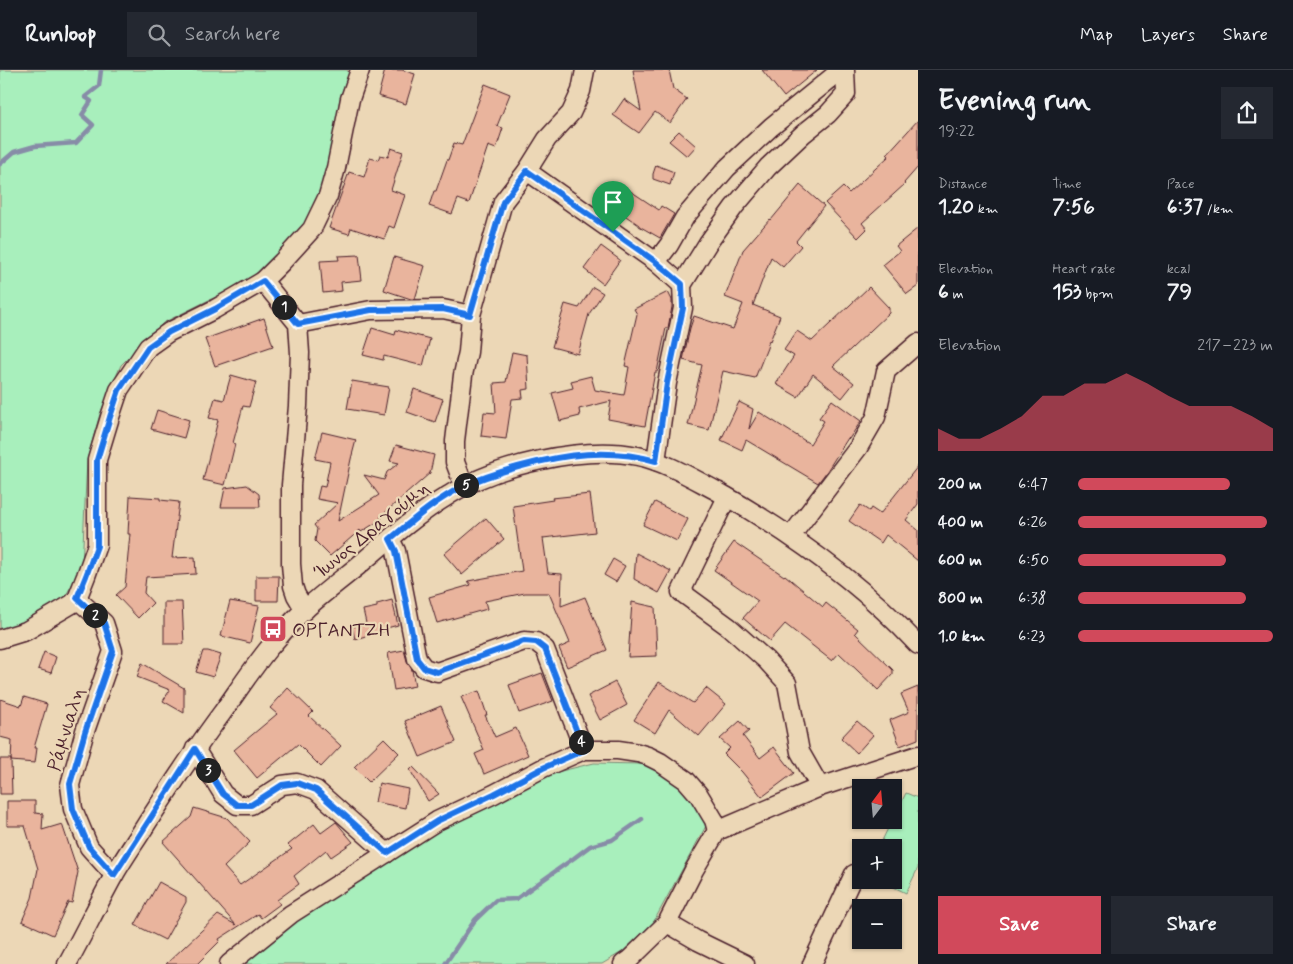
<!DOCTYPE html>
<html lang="en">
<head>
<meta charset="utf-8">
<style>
  :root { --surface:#171b24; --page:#242831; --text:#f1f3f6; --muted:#9ea1a6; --line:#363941; --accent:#d1495b }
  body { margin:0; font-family:Mynerve,sans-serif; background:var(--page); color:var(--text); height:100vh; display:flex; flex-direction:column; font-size:19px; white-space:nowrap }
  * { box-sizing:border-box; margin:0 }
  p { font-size:16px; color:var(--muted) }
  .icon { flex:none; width:28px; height:28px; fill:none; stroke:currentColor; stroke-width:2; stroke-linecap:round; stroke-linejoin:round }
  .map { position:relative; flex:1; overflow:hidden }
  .drawer { display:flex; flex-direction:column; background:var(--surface); width:375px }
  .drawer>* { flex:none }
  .needle { width:32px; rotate:16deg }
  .fabs { position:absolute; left:852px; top:709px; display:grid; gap:10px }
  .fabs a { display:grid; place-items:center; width:50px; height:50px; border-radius:0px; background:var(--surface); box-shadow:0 1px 4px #0004; font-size:25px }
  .pin { position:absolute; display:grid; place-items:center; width:42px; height:42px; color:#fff; margin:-51px -21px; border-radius:50% 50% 50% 0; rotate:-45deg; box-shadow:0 0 5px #0007 }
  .pin .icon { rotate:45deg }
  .km { position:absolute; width:25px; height:25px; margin:-12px; border-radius:50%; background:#222; color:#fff; font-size:14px; line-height:25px; text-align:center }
  .round { display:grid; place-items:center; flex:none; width:52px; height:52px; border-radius:0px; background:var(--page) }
  .overview { display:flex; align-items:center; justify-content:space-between; height:85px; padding:0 20px }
  h1 { font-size:28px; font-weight:800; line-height:38px }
  .figures { display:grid; grid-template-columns:repeat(3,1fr); gap:8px; height:85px; padding:5px 20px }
  .figures div { display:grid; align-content:center }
  .figures b { font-size:21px; font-weight:800 }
  .figures small { font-size:14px; font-weight:400 }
  .figures p { font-size:14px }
  .chart { height:140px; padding:10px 20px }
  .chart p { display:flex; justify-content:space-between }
  .chart svg { width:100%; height:90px; margin-top:5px; fill:var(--accent); opacity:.7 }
  .button { display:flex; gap:10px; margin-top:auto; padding:10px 20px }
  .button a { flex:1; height:58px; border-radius:0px; background:var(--accent); color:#fff; font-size:20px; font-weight:800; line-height:58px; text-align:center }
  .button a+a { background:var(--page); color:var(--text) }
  ul { padding:0 20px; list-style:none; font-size:16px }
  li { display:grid; grid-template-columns:80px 60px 1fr; align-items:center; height:38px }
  li i { height:12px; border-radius:6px; background:var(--accent) }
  header { display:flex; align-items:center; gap:30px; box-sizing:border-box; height:70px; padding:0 25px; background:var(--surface); border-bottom:1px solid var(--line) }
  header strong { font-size:24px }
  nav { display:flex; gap:28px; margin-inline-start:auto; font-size:18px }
  .search { width:350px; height:45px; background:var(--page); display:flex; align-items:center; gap:12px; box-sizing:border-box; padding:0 18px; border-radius:0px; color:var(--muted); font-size:19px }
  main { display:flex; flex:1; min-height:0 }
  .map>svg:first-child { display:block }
</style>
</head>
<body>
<header>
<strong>Runloop</strong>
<div class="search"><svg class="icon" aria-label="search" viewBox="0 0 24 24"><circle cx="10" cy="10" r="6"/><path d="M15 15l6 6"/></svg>Search here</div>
<nav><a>Map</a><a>Layers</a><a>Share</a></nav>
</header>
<main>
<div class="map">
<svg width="918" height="894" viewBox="0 0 918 894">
  <rect width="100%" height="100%" fill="#ecd7b6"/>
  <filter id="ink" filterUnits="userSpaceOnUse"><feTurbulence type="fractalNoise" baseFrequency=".02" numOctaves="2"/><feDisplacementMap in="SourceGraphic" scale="10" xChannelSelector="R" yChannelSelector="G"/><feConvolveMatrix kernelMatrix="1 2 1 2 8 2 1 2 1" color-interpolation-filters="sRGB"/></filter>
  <g filter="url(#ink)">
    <!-- green -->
    <g fill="#a8efbc" stroke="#798774">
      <path d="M0,0H347L349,3L340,28L329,97L308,151L279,181L251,212L209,230L163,253L121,295L100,344L87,390L82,497L65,527L41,544L13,557L0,561Z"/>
      <path d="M594,693L641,694L665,701L685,717L706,756L653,853L622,882L602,894H235L255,878L322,834L370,804L398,781L467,746L557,702Z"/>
      <path d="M906,723L918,728V798L906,823L879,810H894V778L879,777L892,750H894V747Z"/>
    </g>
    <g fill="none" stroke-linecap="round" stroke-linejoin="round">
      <!-- stream -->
      <g stroke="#878ca7" stroke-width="4.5">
        <path d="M0,94L14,82L35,76L76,73L93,55L82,45L91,31L85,27L99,16L101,0"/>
        <path d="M445,894L475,850L496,830L516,829L574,788L590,776L612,770L642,749"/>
      </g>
    </g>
    <!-- building -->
    <g fill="#e9b49d" stroke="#4a1f2b">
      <path d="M385,0H402L415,4L406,34L378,26Z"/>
      <path d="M633,0H669L673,19L687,29L670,53L655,42L639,63L613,45L624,29L641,41Z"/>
      <path d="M762,0H817L784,27Z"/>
      <path d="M485,14L510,24L497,56L503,58L496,79L488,76L469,133L458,129L452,144L429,136L434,121H436L447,90H448L454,73L462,75Z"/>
      <path d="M918,50V97L904,113L905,114L862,153L867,159L858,168L825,133L843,117L849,123L889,86L887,84Z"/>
      <path d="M679,61L696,76L687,86L669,71Z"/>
      <path d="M391,78L403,82L391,120L405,125L394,158L389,156L384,169L351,158L349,164L329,158L349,102L364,107L370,88L378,90L380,85L388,87Z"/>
      <path d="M656,95L674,102L670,115L653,109V104Z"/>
      <path d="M800,115L824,136L796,171L801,176L783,197L771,187L753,235L780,246L770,271L769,270L767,278L755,308L723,301L709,360L688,355L702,295L683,290L690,258L694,246L733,259L743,234L725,227L743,180L770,149L771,150Z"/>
      <path d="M629,120L659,140L661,136L674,144L660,168L639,156V155L617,140Z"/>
      <path d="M918,158V216L907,224L883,195L900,181L896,176Z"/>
      <path d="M601,176L620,190L603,214L584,199Z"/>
      <path d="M359,185L362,210L341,212L342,221L323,223L320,191L339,190L338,186Z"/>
      <path d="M394,187L425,196L415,229H411L384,220Z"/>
      <path d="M593,217L603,223L589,244L578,284L552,277L565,234L579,238Z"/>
      <path d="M869,217L889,238V243L833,296L854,313L842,328L813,304L798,327L776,314L794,286L784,280L797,261L812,271Z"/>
      <path d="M668,222L672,230V237L668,258H666L657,302H655L645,356L608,349L611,331L579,339L580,346L560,351L552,323L573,318L571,311L591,306L595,320L624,325L629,297L625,296L637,244L634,239Z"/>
      <path d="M264,248L273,276L215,296L205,269Z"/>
      <path d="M372,258L395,265L396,260L430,269L423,296L384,286L383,290L363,285Z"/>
      <path d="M512,282L527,285L529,319L522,320L523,328L512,329L506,369L481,366L484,342L496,343L494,313L506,312Z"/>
      <path d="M231,305L256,312L249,337L243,336L233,373L235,374L225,415L203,410L218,350L209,348L215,328L224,330Z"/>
      <path d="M352,311L389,317L384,345L347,339Z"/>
      <path d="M414,319L443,329L435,352L407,342Z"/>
      <path d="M832,330L861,351L849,369L848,368L827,401L818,413L746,370L742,380L721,370L739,332L753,339L749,359L759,342L810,374L824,351L819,348Z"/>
      <path d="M157,340L189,350L184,368L151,359Z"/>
      <path d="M322,362L356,370L351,389L338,451L379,425L364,405L384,410L387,402L399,393L390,391L396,375L434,385L430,403L380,447L382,449L361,462L360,460L330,486L315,471L317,459L314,455L338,433L317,429L320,416L325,417L330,392L315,389Z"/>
      <path d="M918,396V434L906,450L918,460V491L886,465L881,473L849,451L860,435L869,441L871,438L880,444Z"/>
      <path d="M247,415L259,424L260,437H221L225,418Z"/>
      <path d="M590,424L595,462L543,468L548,503L562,504L561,536L585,527L607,580L567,597L559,578L570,573L549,523H525L485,531L487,539L437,553L429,527L471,515L468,511L522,501L513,436L553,430L552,428Z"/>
      <path d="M130,426L160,428V430L179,432L172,488L195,487L196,504L146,507L144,523L153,533L138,548L116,525L125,517L130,464H128Z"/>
      <path d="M655,432L688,449L677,471L643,455Z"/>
      <path d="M486,448L504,469L462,505L444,484Z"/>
      <path d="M734,472L784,506L785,505L823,537L826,533L858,559L855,563L893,600V604L878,620L839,583L832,591L785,554L770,571L743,548L758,531L714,500Z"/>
      <path d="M636,483L671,501L659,523L634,509Z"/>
      <path d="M613,489L625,496L616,512L604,505Z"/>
      <path d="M256,506H279L278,531H256Z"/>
      <path d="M392,530L398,555L383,559L384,561L355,569L352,557L366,553L363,540L377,537V534Z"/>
      <path d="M230,531L259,536L250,573L221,566Z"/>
      <path d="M164,532H182L184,574H164Z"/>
      <path d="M632,532L655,537L657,586L628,587Z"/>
      <path d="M404,580L407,591L412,600L415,616L394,620L388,583Z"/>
      <path d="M203,581H208L221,585L213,607L196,602Z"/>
      <path d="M44,582L56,587L51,603L38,599Z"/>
      <path d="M142,593L184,618V643L163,631L170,620L137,607Z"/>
      <path d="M542,603L553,631L519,643L509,615Z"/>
      <path d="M615,612L627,635L600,650L588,626Z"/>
      <path d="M659,612L693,633L706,618L726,634L699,666L669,640L655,663L634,650Z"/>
      <path d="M918,617V669L900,676L890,650L909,642L901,624Z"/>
      <path d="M288,618L313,642L309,646L341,676L321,697L298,674L257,708L234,680L277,644L270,638Z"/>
      <path d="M479,621L487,645H485L495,667L516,658L528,685L484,704L475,684L484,680L461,627Z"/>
      <path d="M24,627L47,634L34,678H37L35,693L11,691L12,724H0V689H11V691L12,670L0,667V629L21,636Z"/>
      <path d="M441,636L456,672L420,687L405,651Z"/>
      <path d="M740,651L749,661L743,666L760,688L774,677L794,703L762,727L742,702L724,684L730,678L720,669Z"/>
      <path d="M857,651L873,665L857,683L841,668Z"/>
      <path d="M384,668L399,683L369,712L354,697Z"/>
      <path d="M413,697L439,724L428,731L410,700Z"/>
      <path d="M379,713L408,719L405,738L375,732Z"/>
      <path d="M7,731H35V743L43,744L42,760L62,754L78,802L72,833L68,832L53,865L22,851L32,828L38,799L25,756H7Z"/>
      <path d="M194,738L227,748L250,772L224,797L240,815L292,779L288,775L314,754L321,763L336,752L353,772L331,787L326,780L294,806L299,814L277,830L280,834L261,848L258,844L219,869L220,871L197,894H166L218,845L236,855L163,772L191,747Z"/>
      <path d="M159,812L186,827V832L165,870L135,855Z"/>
    </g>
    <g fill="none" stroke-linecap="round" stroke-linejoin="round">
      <defs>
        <g id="minor">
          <path d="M527,101L656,192L682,215"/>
          <path d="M656,192L669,175L685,147L727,98L771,57L841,0"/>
          <path d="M263,211L298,254L300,283L298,336L291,415V494L293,516L296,525L305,540"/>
          <path d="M298,254L371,240L443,239L471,245"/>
          <path d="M656,391L667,313L683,238L682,215L708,173L734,137L768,97L803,64L828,44L846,24L845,0"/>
          <path d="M464,416L455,392V371L463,305L468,282L471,245L503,132L527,101L547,69L571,43L581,21L585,0"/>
          <path d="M727,427L681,522L729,557L766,590L787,613L800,682L820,717"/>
          <path d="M791,466L858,378L876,347L886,301L918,273"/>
          <path d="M390,469L396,481L417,589L424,598L437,602L524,571L536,572L545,579L584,680"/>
          <path d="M77,529L104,553L113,581L85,661L70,715L73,739L89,777L114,805"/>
          <path d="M0,569L26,561L72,534L77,529L86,506L97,475V390L110,347L119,320L148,277L169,262L215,239L263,211L282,192L312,159L328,126L336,98L350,29L360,0"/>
          <path d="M195,679L223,724L237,735H251L282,715L297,713L316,720L387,783"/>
          <path d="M667,853L698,871L745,894"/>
          <path d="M67,894C83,865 97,836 113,807C123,789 136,771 147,753C171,716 195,679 222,643C237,622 252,599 269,578C278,568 287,557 296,548C314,530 338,512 358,496C387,471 416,445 449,425C496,395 583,375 638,386C666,392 692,408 717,421C791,463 860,512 918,575"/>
          <path d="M229,894L291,844L437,751L494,724L543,698L584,680H618L638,683L648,686L660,692L686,710L699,725L714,750L717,761"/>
          <path d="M623,894L630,889L667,853L694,800L717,761L820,717L918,685"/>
          <path d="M812,894L854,804"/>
        </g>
      </defs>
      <!-- minor casing -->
      <use href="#minor" stroke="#4a1f2b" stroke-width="21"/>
      <!-- minor -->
      <use href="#minor" stroke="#ecd7b6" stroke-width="18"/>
    </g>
  </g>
  <g fill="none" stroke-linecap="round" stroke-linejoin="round" filter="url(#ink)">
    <defs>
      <path id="route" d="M527,101L656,192L682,214L683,238L667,313L656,391C609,378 564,384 518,397C500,402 481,408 464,416C437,429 413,450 390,469L396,481L417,589L424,598L437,602L524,571L536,572L545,579L584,680L543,698L494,724L437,751L387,783L316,720L297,713L282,715L251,735H237L223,724L195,679L114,805L89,777L73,739L70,714L85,662L113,581L104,553L77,528L86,506L97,476V390L110,347L119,320L148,277L169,262L215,239L263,211L298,254L371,240L443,239L470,245L503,132Z"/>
    </defs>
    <!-- route casing -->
    <use href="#route" stroke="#fff" stroke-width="10"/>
    <!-- route -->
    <use href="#route" stroke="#1a73e8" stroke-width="6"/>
  </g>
  <!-- icons -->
  <defs>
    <symbol id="bus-square" viewBox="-11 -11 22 22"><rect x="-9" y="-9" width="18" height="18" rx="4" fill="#d1495b" stroke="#ecd7b6"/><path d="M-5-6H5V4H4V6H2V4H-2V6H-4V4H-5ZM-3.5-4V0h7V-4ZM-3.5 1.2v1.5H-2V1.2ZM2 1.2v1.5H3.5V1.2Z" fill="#fff"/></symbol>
  </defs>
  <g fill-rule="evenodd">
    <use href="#bus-square" x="257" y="543" width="32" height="32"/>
  </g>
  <g text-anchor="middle" stroke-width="4.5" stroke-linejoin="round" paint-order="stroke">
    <!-- street labels -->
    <g font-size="19" fill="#4a1f2b" stroke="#ecd7b6">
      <text transform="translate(371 459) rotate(-39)" y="7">Ίωνος Δραγούμη</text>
      <text transform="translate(65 659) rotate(-73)" y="7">Ράμνιαλη</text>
    </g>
    <!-- poi labels -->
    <g font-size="19" fill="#4a1f2b" stroke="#ecd7b6" text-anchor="start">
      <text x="292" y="566">ΟΡΓΑΝΤΖΗ</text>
    </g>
  </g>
</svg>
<div class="fabs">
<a><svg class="needle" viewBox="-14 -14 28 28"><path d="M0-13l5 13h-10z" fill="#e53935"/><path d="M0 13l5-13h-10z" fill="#9ea1a6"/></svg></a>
<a>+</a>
<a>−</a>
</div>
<div class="pin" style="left:613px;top:162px;background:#1e9e55"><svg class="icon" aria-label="arrive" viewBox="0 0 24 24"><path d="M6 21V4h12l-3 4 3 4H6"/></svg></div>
<b class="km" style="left:284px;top:237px">1</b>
<b class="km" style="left:95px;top:545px">2</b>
<b class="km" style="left:208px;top:700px">3</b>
<b class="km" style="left:581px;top:672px">4</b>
<b class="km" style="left:466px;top:415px">5</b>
</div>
<section class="drawer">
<div class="overview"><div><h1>Evening run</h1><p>19:22</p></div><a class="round"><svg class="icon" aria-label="share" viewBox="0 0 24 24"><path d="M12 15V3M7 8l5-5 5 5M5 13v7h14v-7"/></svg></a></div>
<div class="figures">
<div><p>Distance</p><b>1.20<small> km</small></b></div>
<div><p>Time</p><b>7:56</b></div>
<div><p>Pace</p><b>6:37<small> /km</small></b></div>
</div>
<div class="figures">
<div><p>Elevation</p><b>6<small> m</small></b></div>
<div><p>Heart rate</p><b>153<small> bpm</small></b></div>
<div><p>kcal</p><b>79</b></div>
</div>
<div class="chart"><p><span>Elevation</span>217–223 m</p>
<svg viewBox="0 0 160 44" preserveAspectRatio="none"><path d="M0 44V33L10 38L20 38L30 33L40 27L50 17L60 17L70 11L80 11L90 6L100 11L110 17L120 22L130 22L140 22L150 27L160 33V44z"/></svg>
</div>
<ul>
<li><b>200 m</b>6:47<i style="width:78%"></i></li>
<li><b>400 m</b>6:26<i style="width:97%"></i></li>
<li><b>600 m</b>6:50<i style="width:76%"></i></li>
<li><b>800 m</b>6:38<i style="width:86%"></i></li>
<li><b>1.0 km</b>6:23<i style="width:100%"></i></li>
</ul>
<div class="button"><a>Save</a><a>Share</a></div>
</section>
</main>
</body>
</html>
